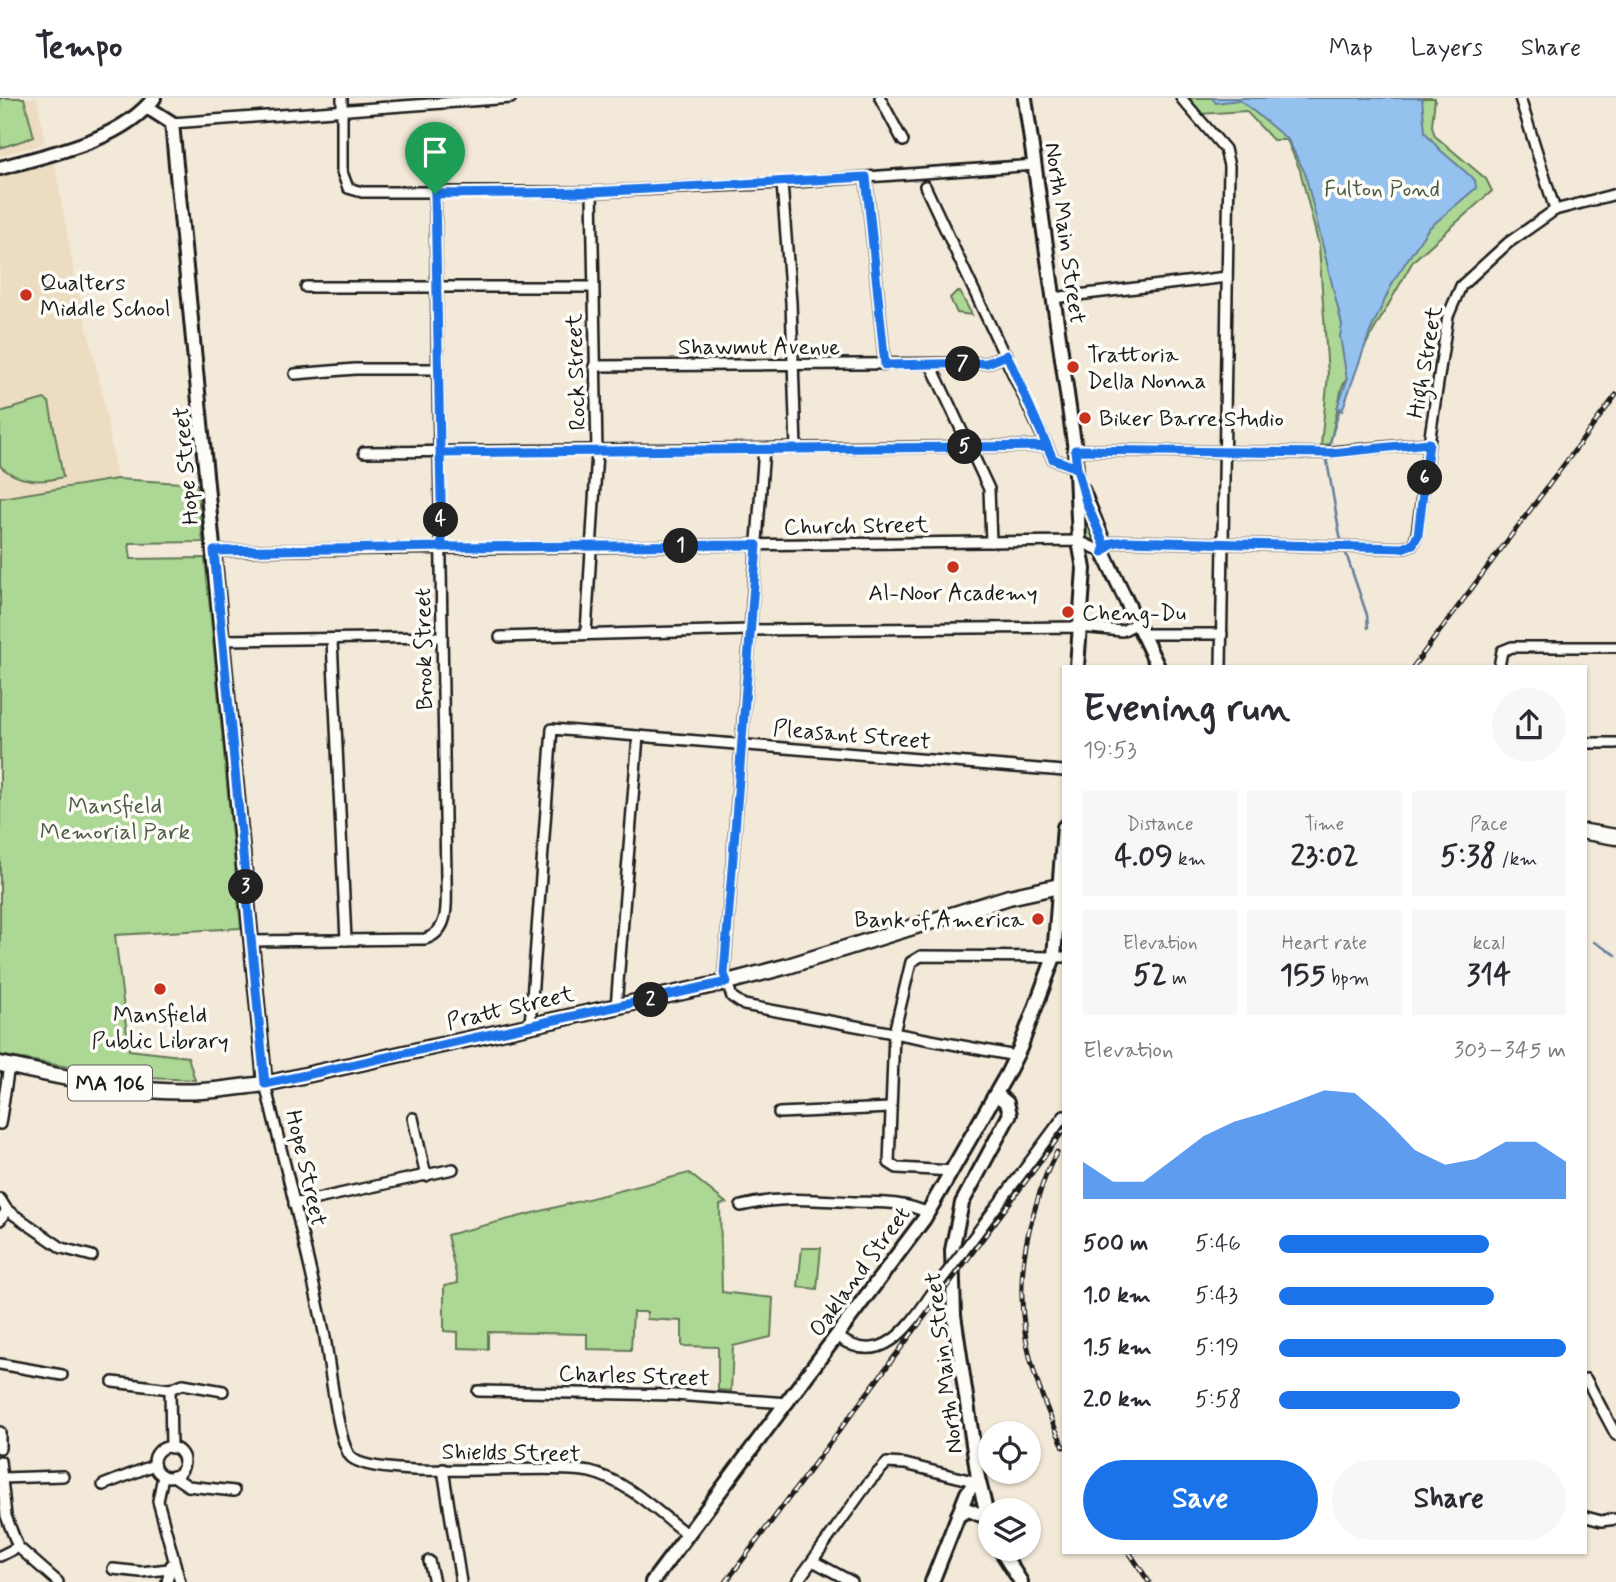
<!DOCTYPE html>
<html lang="en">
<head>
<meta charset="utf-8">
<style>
  :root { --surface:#fff; --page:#f7f7f7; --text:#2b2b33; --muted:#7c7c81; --line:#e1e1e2; --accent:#1a73e8 }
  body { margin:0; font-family:Mynerve,sans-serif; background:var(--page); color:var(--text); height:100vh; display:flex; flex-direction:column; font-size:26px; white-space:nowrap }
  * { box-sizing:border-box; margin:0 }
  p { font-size:23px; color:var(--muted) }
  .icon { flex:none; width:38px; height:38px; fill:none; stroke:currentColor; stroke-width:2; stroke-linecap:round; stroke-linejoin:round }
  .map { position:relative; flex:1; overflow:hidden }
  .panel { position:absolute; left:1062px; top:567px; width:525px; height:889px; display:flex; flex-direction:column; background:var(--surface); border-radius:0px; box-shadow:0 2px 5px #0004 }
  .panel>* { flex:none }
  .fabs { position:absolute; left:978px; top:1323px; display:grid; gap:14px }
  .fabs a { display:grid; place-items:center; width:63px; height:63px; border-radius:50%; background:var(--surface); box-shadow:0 2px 5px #0004; font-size:35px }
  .pin { position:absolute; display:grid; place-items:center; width:60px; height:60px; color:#fff; margin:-72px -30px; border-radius:50% 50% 50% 0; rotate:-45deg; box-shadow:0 0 7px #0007 }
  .pin .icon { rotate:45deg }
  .km { position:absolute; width:35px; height:35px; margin:-18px; border-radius:50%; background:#222; color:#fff; font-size:19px; line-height:35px; text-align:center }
  .round { display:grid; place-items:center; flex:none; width:74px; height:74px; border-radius:37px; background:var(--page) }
  .overview { display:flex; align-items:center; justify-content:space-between; height:119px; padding:0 21px }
  h1 { font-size:38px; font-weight:700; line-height:52px }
  .metrics { display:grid; grid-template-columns:repeat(3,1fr); gap:10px; height:119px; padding:7px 21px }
  .metrics div { display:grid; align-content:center; border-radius:0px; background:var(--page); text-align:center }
  .metrics b { font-size:30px; font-weight:700 }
  .metrics small { font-size:19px; font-weight:400 }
  .metrics p { font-size:19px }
  .chart { height:196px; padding:14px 21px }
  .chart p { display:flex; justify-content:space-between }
  .chart svg { width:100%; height:126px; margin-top:7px; fill:var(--accent); opacity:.7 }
  .cta { display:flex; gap:14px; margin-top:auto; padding:14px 21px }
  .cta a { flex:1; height:80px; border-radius:42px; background:var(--accent); color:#fff; font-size:28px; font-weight:700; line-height:80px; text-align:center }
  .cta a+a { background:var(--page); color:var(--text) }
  ul { padding:0 21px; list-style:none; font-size:23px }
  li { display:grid; grid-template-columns:112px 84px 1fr; align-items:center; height:52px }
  li i { height:18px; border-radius:9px; background:var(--accent) }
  header { display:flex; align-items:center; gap:42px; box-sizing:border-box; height:98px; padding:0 35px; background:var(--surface); border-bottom:2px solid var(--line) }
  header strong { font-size:33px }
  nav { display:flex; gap:38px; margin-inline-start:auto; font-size:24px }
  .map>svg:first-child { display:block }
</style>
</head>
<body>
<header>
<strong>Tempo</strong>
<nav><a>Map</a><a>Layers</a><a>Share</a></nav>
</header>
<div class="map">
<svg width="1616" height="1484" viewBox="0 0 1616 1484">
  <rect width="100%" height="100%" fill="#f3e9d8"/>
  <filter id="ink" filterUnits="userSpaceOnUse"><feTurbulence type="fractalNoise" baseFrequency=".0143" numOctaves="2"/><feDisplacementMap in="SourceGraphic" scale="14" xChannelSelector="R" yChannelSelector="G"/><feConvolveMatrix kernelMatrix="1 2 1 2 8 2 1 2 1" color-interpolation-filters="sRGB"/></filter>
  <g filter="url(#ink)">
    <!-- built -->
    <g fill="#ecdcc2">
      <path d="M0,0H37L45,45L0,58Z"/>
      <path d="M54,62L75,180L102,293L117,381L0,400V79Z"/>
    </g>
    <!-- green -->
    <g fill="#acd794" stroke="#647a58" stroke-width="2">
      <path d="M0,0H24L34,39L0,50Z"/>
      <path d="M1189,0H1435L1432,28L1435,38L1486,81L1492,93L1413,163L1342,289L1330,346L1321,347L1328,277L1319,148L1300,72L1287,42H1273L1246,13L1200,16Z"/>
      <path d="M956,194H960L972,217L957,215L950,200Z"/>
      <path d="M44,301L49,304L63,379C41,385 18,384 0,368V314Z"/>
      <path d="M117,381L197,386L203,444L129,445L131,461L205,460L241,830L115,837L129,952L188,959L195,982L125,979L0,957V400Z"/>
      <path d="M1081,409H1084L1103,450L1083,441Z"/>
      <path d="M689,1075L726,1105L720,1107L722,1194L773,1200L771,1239L733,1248L731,1293L718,1292V1249L682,1248V1223L647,1221V1214H633L631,1252L587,1251V1236L488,1234V1251L458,1250V1234L444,1233V1188L458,1185L447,1137Z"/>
      <path d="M802,1150H821L817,1191L798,1189Z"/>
    </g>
    <!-- water -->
    <path fill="#95c1ee" stroke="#657f9a" stroke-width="2" d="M1212,0H1422L1425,34L1439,51L1475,82L1476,90L1428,131L1394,182L1370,234L1342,313L1337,310L1347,282L1340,238L1342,227L1305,75L1288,42L1245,6L1239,2L1216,5Z"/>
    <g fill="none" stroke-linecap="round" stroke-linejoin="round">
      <!-- stream -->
      <g stroke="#657f9a" stroke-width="2.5">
        <path d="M1328,351L1340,310"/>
        <path d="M1326,357L1340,438L1367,517L1368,530"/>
        <path d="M1594,844L1616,857"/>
      </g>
      <defs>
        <g id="street">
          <path d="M342,0V74L348,90L362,94H592L782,85L1035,67"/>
          <path d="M880,0L903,43"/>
          <path d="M1181,0L1225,51L1229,68L1221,569"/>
          <path d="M1520,0L1555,112"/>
          <path d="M172,25L511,0"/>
          <path d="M866,79L885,267"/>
          <path d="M782,85L791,204L796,350"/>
          <path d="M925,88L1053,361L1077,370"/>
          <path d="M306,189H592"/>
          <path d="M1053,200L1227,179"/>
          <path d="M931,267L989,391L991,444"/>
          <path d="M594,268L987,265L1007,257"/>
          <path d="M295,276L355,271H438"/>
          <path d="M764,351L724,876L732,899L744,907L1016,958"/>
          <path d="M1075,352L1321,355L1429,345L1448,218L1461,188L1508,145L1555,112L1616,96"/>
          <path d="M364,354L1047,348"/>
          <path d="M213,453L1079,443L1103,454L1112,445L1125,443L1402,450L1413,446L1417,437L1429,345"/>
          <path d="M586,535L597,354L592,94"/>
          <path d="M1143,536H1222"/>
          <path d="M500,539L749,532L1080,529L1122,533L1138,525"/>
          <path d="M222,542L442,539"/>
          <path d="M332,542L346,842"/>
          <path d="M1499,569L1502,553L1512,549H1616"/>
          <path d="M1586,645H1616"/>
          <path d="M251,843L425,841C451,833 446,804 446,781L435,96"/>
          <path d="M616,909L638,638"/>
          <path d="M530,927L552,631L1064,673"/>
          <path d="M265,986C285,1068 307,1151 324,1234C329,1259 337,1341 350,1358C370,1384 548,1365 590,1374C628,1383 658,1415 688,1437"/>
          <path d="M779,1015L890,1010"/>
          <path d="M413,1020L426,1078"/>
          <path d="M0,1026L9,968"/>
          <path d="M953,1073L897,1070L889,1065L894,935L911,864L921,858L1064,859"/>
          <path d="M0,1101L7,1112L0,1122"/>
          <path d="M294,1106L453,1071"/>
          <path d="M741,1108C780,1098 815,1102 854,1104C881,1105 903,1103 928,1115"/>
          <path d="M7,1112L62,1150L92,1158"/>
          <path d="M962,1155L1064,1018"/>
          <path d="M838,1239C886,1274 914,1220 939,1185"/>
          <path d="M0,1266L62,1277"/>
          <path d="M1586,1281L1616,1337"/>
          <path d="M113,1284L170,1291L183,1286L223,1293"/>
          <path d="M170,1291L171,1350"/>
          <path d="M478,1293L674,1297L788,1305"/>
          <path d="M0,1334V1350"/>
          <circle cx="169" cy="1364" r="15"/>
          <path d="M0,1363L6,1418L18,1449"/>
          <path d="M443,1371L461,1484"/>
          <path d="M163,1378L158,1403L180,1484"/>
          <path d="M173,1378L188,1388L234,1393"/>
          <path d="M2,1380L63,1378"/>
          <path d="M103,1387L154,1367"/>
          <path d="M1586,1419L1601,1423L1616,1421"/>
          <path d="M0,1458L18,1449L58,1484"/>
          <path d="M429,1463L434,1484"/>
          <path d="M813,1463L852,1484"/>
          <path d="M113,1471L141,1474L169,1471"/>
          <path d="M167,1484L171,1467"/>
          <path d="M797,1484L869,1384L887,1365L905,1366L973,1383"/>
        </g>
        <g id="secondary">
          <path d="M1025,0L1075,352L1079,443L1084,471L1077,569"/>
          <path d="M147,9L172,25L265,986"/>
          <path d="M0,70C50,56 121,43 154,0"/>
          <path d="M1082,391L1105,448L1103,454L1158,569"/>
          <path d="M958,1417L969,1412L988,1420"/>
          <path d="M990,1428L978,1380L954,1217L952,1152L962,1105L1010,1016L1007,1005L996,996"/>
          <path d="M1000,1451L1021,1484"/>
          <path d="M652,1484L924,1121L1007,976L1020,950L1054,859L1064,729"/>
          <path d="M932,1484L967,1395L978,1380"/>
        </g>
        <g id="primary">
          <path d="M1586,734L1616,739"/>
          <path d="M0,966C64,979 136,997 202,993C223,992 244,988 265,986L727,884L788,868L1009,799L1064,787"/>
        </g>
      </defs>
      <!-- street casing -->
      <use href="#street" stroke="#1c1c1c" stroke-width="14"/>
      <!-- secondary casing -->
      <use href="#secondary" stroke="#1c1c1c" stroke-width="18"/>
      <!-- primary casing -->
      <use href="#primary" stroke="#1c1c1c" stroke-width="19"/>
      <!-- street -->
      <use href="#street" stroke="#fdfcf7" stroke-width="9"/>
      <!-- secondary -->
      <use href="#secondary" stroke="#fdfcf7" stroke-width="12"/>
      <!-- primary -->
      <use href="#primary" stroke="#fdfcf7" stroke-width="14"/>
      <defs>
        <g id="rail">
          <path d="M1413,569L1616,297"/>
          <path d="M1057,1054C1046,1073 1040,1093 1034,1114C1008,1199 1026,1271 1064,1349"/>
          <path d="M1129,1454L1149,1484"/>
          <path d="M726,1484L1064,1032"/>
        </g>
      </defs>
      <!-- rail casing -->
      <use href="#rail" stroke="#1c1c1c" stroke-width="5"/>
      <!-- rail -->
      <use href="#rail" stroke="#fdfcf7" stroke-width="2.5" stroke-dasharray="8" stroke-linecap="butt"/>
      <defs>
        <path id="street-bridge" d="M939,1185L962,1155"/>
      </defs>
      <!-- street-bridge casing -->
      <use href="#street-bridge" stroke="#1c1c1c" stroke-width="14" stroke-linecap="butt"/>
      <!-- street-bridge -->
      <use href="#street-bridge" stroke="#fdfcf7" stroke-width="9"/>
    </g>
  </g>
  <g fill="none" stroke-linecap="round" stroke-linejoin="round" filter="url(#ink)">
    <defs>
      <path id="route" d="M435,96L442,449L757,447L724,876L727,884L265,986L214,453L442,449L440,355L1047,348L1053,361L1077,370L1086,404L1105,448L1103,454L1112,445L1125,443L1402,450L1413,446L1418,437L1429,345L1332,355L1075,352L1077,370L1053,361L1007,257L987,265L885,267L866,79L592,94L435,96"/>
    </defs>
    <!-- route casing -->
    <use href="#route" stroke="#fff" stroke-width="14"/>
    <!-- route -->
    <use href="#route" stroke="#1a73e8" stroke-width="9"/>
  </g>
  <!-- markers -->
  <g fill="#c8321e" stroke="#fdfcf7" stroke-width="2.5">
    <circle cx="26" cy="197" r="7"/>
    <circle cx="1073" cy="269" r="7"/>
    <circle cx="1085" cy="320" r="7"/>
    <circle cx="953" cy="469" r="7"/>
    <circle cx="1068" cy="514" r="7"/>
    <circle cx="1038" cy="821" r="7"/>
    <circle cx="160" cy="891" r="7"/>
  </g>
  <g text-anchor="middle" stroke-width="7" stroke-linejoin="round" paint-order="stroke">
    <!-- shield labels -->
    <rect fill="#fdfcf7" stroke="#605f5e" stroke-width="2" x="68" y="967.5" width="84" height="35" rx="5"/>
    <g font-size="21" font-weight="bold" fill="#1c1c1c">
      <text x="110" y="992">MA 106</text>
    </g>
    <!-- park labels -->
    <g font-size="23" fill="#4e5d46" stroke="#fdfcf7">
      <text x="1382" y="98">Fulton Pond</text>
      <text x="115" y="715">Mansfield<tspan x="115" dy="26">Memorial Park</tspan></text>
    </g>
    <!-- street labels -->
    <g font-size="23" fill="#1c1c1c" stroke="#fdfcf7">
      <text transform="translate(1066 135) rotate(82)" y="8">North Main Street</text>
      <text x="759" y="256">Shawmut Avenue</text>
      <text transform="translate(1424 264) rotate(-80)" y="8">High Street</text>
      <text transform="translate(575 274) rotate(-92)" y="8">Rock Street</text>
      <text transform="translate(185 368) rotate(-95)" y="8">Hope Street</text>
      <text transform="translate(856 427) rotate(-1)" y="8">Church Street</text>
      <text transform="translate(423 551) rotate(-91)" y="8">Brook Street</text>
      <text transform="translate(852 636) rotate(5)" y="8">Pleasant Street</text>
      <text transform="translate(510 909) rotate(-13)" y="8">Pratt Street</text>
      <text transform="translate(307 1070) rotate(77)" y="8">Hope Street</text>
      <text transform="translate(859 1173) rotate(-54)" y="8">Oakland Street</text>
      <text transform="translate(943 1265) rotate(-97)" y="8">North Main Street</text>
      <text transform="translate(634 1277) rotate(2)" y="8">Charles Street</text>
      <text transform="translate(511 1354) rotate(1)" y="8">Shields Street</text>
    </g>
    <!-- poi labels -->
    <g font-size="23" fill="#1c1c1c" stroke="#fdfcf7" text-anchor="start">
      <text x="40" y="192">Qualters<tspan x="40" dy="26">Middle School</tspan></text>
      <text x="1087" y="264">Trattoria<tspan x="1087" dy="26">Della Nonna</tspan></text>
      <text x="1099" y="328">Biker Barre Studio</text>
      <text x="953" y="502" text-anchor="middle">Al-Noor Academy</text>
      <text x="1082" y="522">Cheng-Du</text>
      <text x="1024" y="829" text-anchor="end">Bank of America</text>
      <text x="160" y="924" text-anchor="middle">Mansfield<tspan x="160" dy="26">Public Library</tspan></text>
    </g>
  </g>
</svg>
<div class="fabs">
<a><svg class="icon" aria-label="locate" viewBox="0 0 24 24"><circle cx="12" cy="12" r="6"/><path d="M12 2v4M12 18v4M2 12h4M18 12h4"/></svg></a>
<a><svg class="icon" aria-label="layers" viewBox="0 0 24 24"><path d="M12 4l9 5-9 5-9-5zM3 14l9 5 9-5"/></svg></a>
</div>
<div class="pin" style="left:435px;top:96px;background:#1e9e55"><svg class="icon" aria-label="arrive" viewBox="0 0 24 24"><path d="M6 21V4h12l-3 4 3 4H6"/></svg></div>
<b class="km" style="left:681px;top:448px">1</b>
<b class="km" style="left:651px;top:902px">2</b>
<b class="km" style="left:246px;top:789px">3</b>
<b class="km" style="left:441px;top:422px">4</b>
<b class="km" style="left:965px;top:349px">5</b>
<b class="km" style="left:1425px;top:380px">6</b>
<b class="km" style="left:963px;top:266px">7</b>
<section class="panel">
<div class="overview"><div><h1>Evening run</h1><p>19:53</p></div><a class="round"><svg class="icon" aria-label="share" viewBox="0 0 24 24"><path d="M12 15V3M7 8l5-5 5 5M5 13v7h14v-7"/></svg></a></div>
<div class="metrics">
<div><p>Distance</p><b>4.09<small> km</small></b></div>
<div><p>Time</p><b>23:02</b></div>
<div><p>Pace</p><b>5:38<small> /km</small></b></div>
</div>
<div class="metrics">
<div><p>Elevation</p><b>52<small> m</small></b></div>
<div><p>Heart rate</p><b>155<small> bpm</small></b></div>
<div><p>kcal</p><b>314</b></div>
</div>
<div class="chart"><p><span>Elevation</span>303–345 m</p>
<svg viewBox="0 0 160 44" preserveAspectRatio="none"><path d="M0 44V31L10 38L20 38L30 30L40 22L50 17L60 14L70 10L80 6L90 7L100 16L110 27L120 32L130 30L140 24L150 24L160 31V44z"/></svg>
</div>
<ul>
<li><b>500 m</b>5:46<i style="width:73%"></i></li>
<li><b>1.0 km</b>5:43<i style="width:75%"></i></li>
<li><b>1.5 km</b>5:19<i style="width:100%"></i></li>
<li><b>2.0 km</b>5:58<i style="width:63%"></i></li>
</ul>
<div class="cta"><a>Save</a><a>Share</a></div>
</section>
</div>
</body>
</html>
